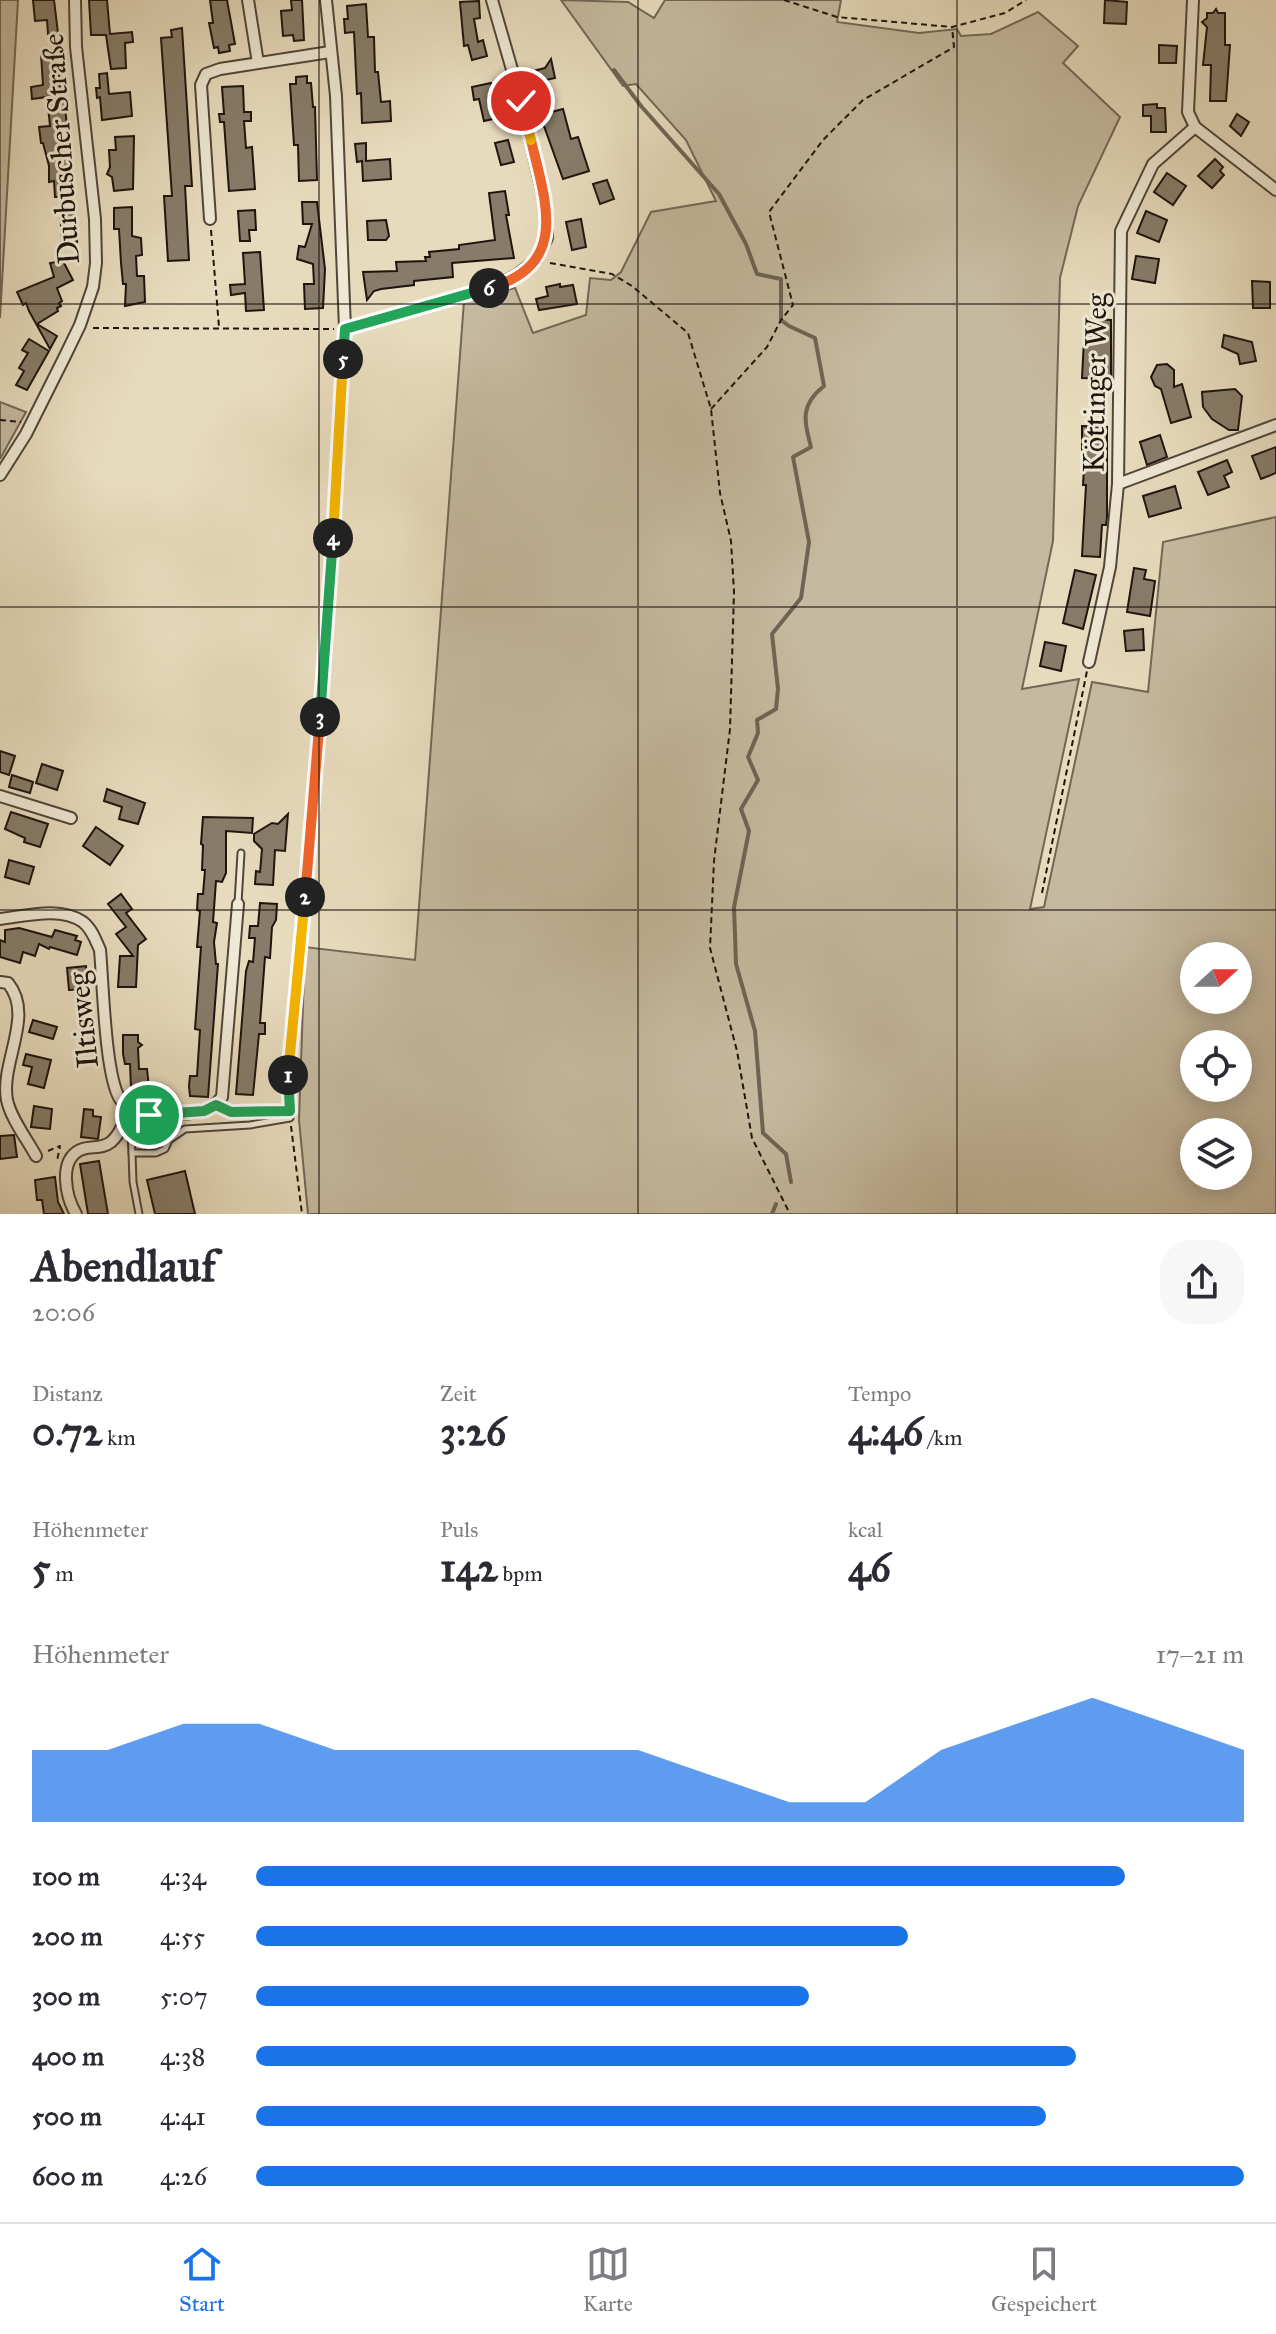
<!DOCTYPE html>
<html lang="de">
<head>
<meta charset="utf-8">
<style>
  :root { --surface:#fff; --page:#f7f7f7; --text:#2b2b33; --muted:#7c7c81; --line:#e1e1e2; --accent:#1a73e8 }
  body { margin:0; font-family:"IM FELL Great Primer",serif; background:var(--page); color:var(--text); height:100vh; display:flex; flex-direction:column; font-size:30px; white-space:nowrap }
  * { box-sizing:border-box; margin:0 }
  p { font-size:26px; color:var(--muted) }
  .icon { flex:none; width:44px; height:44px; fill:none; stroke:currentColor; stroke-width:2; stroke-linecap:round; stroke-linejoin:round }
  .map { position:relative; height:1214px; overflow:hidden }
  .details { display:flex; flex-direction:column; background:var(--surface); flex:1 }
  .details>* { flex:none }
  .needle { width:52px; rotate:69deg }
  .controls { position:absolute; left:1180px; top:942px; display:grid; gap:16px }
  .controls a { display:grid; place-items:center; width:72px; height:72px; border-radius:50%; background:var(--surface); box-shadow:0 4px 20px #0003; font-size:40px }
  .pin { position:absolute; display:grid; place-items:center; width:68px; height:68px; color:#fff; margin:-34px; border:4px solid #fff; border-radius:50%; box-shadow:0 2px 8px #0007 }
  .km { position:absolute; width:40px; height:40px; margin:-20px; border-radius:50%; background:#222; color:#fff; font-size:22px; line-height:40px; text-align:center }
  .round { display:grid; place-items:center; flex:none; width:84px; height:84px; border-radius:32px; background:var(--page) }
  .headline { display:flex; align-items:center; justify-content:space-between; height:136px; padding:0 32px }
  h1 { font-size:44px; font-weight:700; line-height:60px }
  .stats { display:grid; grid-template-columns:repeat(3,1fr); gap:12px; height:136px; padding:8px 32px }
  .stats div { display:grid; align-content:center }
  .stats b { font-size:40px; font-weight:700 }
  .stats small { font-size:22px; font-weight:400 }
  .stats p { font-size:22px }
  .chart { height:224px; padding:16px 32px }
  .chart p { display:flex; justify-content:space-between }
  .chart svg { width:100%; height:144px; margin-top:8px; fill:var(--accent); opacity:.7 }
  ul { padding:0 32px; list-style:none; font-size:26px }
  li { display:grid; grid-template-columns:128px 96px 1fr; align-items:center; height:60px }
  li i { height:20px; border-radius:10px; background:var(--accent) }
  .tabs { display:flex; justify-content:space-around; align-items:center; height:112px; border-top:2px solid var(--line); background:var(--surface); font-size:22px; color:var(--muted) }
  .tabs a { display:grid; justify-items:center; gap:4px }
  .tabs .current { color:var(--accent) }
  .map>svg:first-child { display:block }
</style>
</head>
<body>
<div class="map">
<svg width="1276" height="1214" viewBox="0 0 1276 1214">
  <rect width="100%" height="100%" fill="#e7dbbd"/>
  <filter id="stains"><feTurbulence type="fractalNoise" baseFrequency=".0025" numOctaves="4"/><feColorMatrix values="0 0 0 0 .2 0 0 0 0 .09 0 0 0 0 .02 0 0 0 .5 -.17"/></filter>
  <radialGradient id="worn" r=".72"><stop offset=".6" stop-color="#630" stop-opacity="0"/><stop offset="1" stop-color="#630" stop-opacity=".3"/></radialGradient>
  <!-- green -->
  <g fill="#c5b99f" stroke="#726756" stroke-width="2" fill-rule="evenodd">
    <path d="M0,0H18L0,318Z"/>
    <path d="M561,0L628,2L654,18L665,0H841L837,22L919,33L957,29L961,36L991,34L1038,12L1078,46L1063,63L1120,117L1078,206L1060,278L1053,541L1022,689L1079,679L1030,909L1044,907L1092,682L1148,692L1163,542L1276,517V1214H308L299,1120L305,947L415,960L464,301L515,288L533,333L586,315L590,278L611,280L621,272L651,212L716,201L686,140L636,84L623,86ZM1194,956H1238V1000H1194ZM1194,1044H1238V1088H1194ZM1194,1132H1238V1176H1194Z"/>
    <path d="M0,402L26,412L0,459Z"/>
  </g>
  <g fill="none" stroke-linecap="round" stroke-linejoin="round">
    <!-- stream -->
    <g stroke="#6e6454" stroke-width="4">
      <path d="M614,70L641,106L719,194L746,244L757,274L781,279V320L789,326L815,338L824,386C800,405 804,420 811,447L793,457L809,542L801,598L772,634L778,689L776,709L757,720L758,733L748,757L758,780L741,809L749,831L734,907L736,964L755,1031L763,1133L786,1154L791,1182"/>
      <path d="M772,1214L776,1204"/>
    </g>
  </g>
  <!-- building -->
  <g fill="#877c69" stroke="#1e150e" stroke-width="2">
    <path d="M33,0H54L58,33L48,34L47,20L35,21Z"/>
    <path d="M89,0H107L110,34L132,32L133,42L125,43L126,68L111,69L106,35H91Z"/>
    <path d="M210,0H227L235,44L229,45L230,51L219,53L218,47L214,48L209,23H213Z"/>
    <path d="M291,0H302L304,40L294,41L293,35L283,36L281,11L292,10Z"/>
    <path d="M1105,0L1127,2L1126,24L1104,23Z"/>
    <path d="M479,1L480,18L474,19L478,42L483,40L487,56L472,60L468,45L464,46L460,2Z"/>
    <path d="M366,4L368,37H374L375,72H378L381,102L390,101L391,121L362,123L361,93L357,94L354,32L345,33L344,19H348L347,6Z"/>
    <path d="M1216,9L1218,13H1225V45H1230L1226,101H1210L1211,65H1203L1207,27L1202,22L1207,18V13H1213Z"/>
    <path d="M182,28L192,186H185L189,260L168,261L164,196H172L161,38L172,37L171,30Z"/>
    <path d="M1159,45L1177,46L1176,63H1159Z"/>
    <path d="M57,52L61,95H64L73,193H69V196L55,197L54,181L49,182V166L43,143H41L39,127L50,126L47,97L32,99L31,87L43,85L41,54Z"/>
    <path d="M551,59L555,78L546,80L549,91L535,94L529,72L545,68Z"/>
    <path d="M107,73L109,94L130,92L132,116L102,120L100,97L97,98L96,88H100L99,74Z"/>
    <path d="M307,76V83H311L313,107H315L317,180L299,181L298,145H294L290,84H296V77Z"/>
    <path d="M491,83L502,117L484,121L479,99L474,100L472,87Z"/>
    <path d="M243,86L244,112H251V121H244L246,148L252,147L255,189L229,191L224,122H220L219,114H224L222,87Z"/>
    <path d="M1157,104V108H1165L1166,132H1151V116H1143V105Z"/>
    <path d="M563,109L571,139L578,137L589,171L563,179L540,115Z"/>
    <path d="M1237,114L1249,122L1241,136L1230,126Z"/>
    <path d="M134,136L133,189L114,191L112,177L107,174L110,167L109,150H116L115,137Z"/>
    <path d="M508,140L514,162L501,165L495,143Z"/>
    <path d="M366,143V161L390,159L391,179L363,181L362,161L357,162L355,144Z"/>
    <path d="M1215,159L1223,167L1220,171L1224,175L1212,188L1198,176Z"/>
    <path d="M1167,173L1186,186L1173,205L1154,192Z"/>
    <path d="M607,180L614,199L600,204L593,184Z"/>
    <path d="M505,191L509,215H506L514,258L452,263L453,277L414,281V285L381,289L374,291L367,300L363,272L397,271L396,262L426,261L425,257H430L429,252L459,249V245L495,240L489,193Z"/>
    <path d="M302,202H317L325,269L323,308L305,309L304,284H314L313,264L297,259L299,246L305,247L312,224H303Z"/>
    <path d="M132,207V236L141,238L142,255L136,256L137,276H144L145,302L125,306L126,284H123L121,263L119,229H114V208Z"/>
    <path d="M74,209L77,242H62L60,210Z"/>
    <path d="M255,210L256,230H249L250,241H240L238,211Z"/>
    <path d="M1146,211L1167,220L1159,242L1137,233Z"/>
    <path d="M581,219L586,247L572,250L566,222Z"/>
    <path d="M386,220L389,236L386,240H368L367,221Z"/>
    <path d="M260,252L264,310L246,311L245,293L231,295L230,285L245,284L243,253Z"/>
    <path d="M1136,256L1159,259L1155,283L1132,279Z"/>
    <path d="M63,261L73,280L57,288L62,301L59,303L61,306L57,308L58,311L37,324L57,336L50,349L29,311L26,303L23,305L17,292L54,277L50,263Z"/>
    <path d="M1252,281L1270,282V308H1253Z"/>
    <path d="M560,284V287L573,285L577,304L539,310L536,299L548,296L546,287Z"/>
    <path d="M1085,319L1111,320V379L1082,378Z"/>
    <path d="M1224,335L1252,342L1256,361L1240,364L1238,354L1222,347Z"/>
    <path d="M29,339L49,351L27,390L16,385L24,371L19,368L28,353L22,350Z"/>
    <path d="M1167,364L1174,370V387L1182,384L1191,417L1171,423L1161,389L1155,386L1151,377L1157,365Z"/>
    <path d="M1235,389L1242,396L1238,430H1229L1212,419L1203,407L1202,392Z"/>
    <path d="M1082,426L1107,427V518L1106,525H1102L1100,557L1082,556L1086,485H1083L1085,451H1082Z"/>
    <path d="M1160,435L1167,457L1147,465L1140,442Z"/>
    <path d="M1276,447V473L1261,479L1252,456Z"/>
    <path d="M1227,460L1232,472L1224,476L1229,487L1208,495L1198,472Z"/>
    <path d="M1175,486L1181,508L1149,517L1143,496Z"/>
    <path d="M1134,568L1146,570L1144,579L1155,581L1150,616L1127,612Z"/>
    <path d="M1075,570L1096,575L1083,629L1063,623Z"/>
    <path d="M1143,629L1144,650L1126,651L1124,631Z"/>
    <path d="M1045,642L1066,646L1061,671L1040,666Z"/>
    <path d="M0,751L15,756L9,775L0,772Z"/>
    <path d="M42,764L63,771L57,790L36,783Z"/>
    <path d="M12,775L33,782L30,793L9,787Z"/>
    <path d="M107,789L145,803L138,824L119,819L122,807L104,801Z"/>
    <path d="M11,812L48,824L40,847L24,842L25,838L5,829Z"/>
    <path d="M288,814L285,851L275,850L273,885L255,884L256,871L260,872L262,849L254,841V834L272,823L278,824Z"/>
    <path d="M203,817L253,818L252,833L226,831V873L222,882L216,881L213,922L217,923L214,942L216,964H218L208,1097L190,1096L189,1086L190,1076H197L200,1030L195,1029L201,947H197L200,911L197,910L198,894H203L205,870H202L203,845L201,844Z"/>
    <path d="M96,827L123,846L110,865L83,846Z"/>
    <path d="M9,860L34,867L29,884L5,877Z"/>
    <path d="M121,894L132,909L126,913L146,939L138,945L136,987H118L120,956H133L116,934L126,927L108,904Z"/>
    <path d="M260,903L277,904L276,920L272,927L270,958L265,957L260,1023H265V1034H259L253,1095L236,1094L246,971L249,961L253,962L255,938H249L250,926H258Z"/>
    <path d="M19,928L52,937L55,930L77,936L75,940L81,942L77,955L50,947L49,949L39,944L35,956L23,952L20,963L0,957V940L5,942V930Z"/>
    <path d="M86,966L87,989L69,990L67,968Z"/>
    <path d="M33,1020L57,1027L53,1039L29,1032Z"/>
    <path d="M123,1035H138V1042L142,1045L138,1048L139,1069H147L149,1088H131L130,1064H125L123,1054Z"/>
    <path d="M26,1054L51,1060L44,1088L28,1084L32,1067L23,1065Z"/>
    <path d="M34,1106L52,1109L50,1129L31,1127Z"/>
    <path d="M84,1109L93,1110V1116L101,1117L98,1139L81,1137Z"/>
    <path d="M14,1135L17,1157L0,1159V1136Z"/>
    <path d="M99,1161L108,1214H88L80,1164Z"/>
    <path d="M185,1171L195,1214H155L147,1180Z"/>
    <path d="M55,1177L58,1202L64,1214H44L42,1200H37L35,1180Z"/>
  </g>
  <g fill="none" stroke-linecap="round" stroke-linejoin="round">
    <defs>
      <g id="lane">
        <path d="M238,903L241,853"/>
        <path d="M130,1113L132,1153"/>
        <path d="M139,1214L133,1182L132,1153H156L165,1149L169,1140L185,1129L250,1125L290,1118"/>
      </g>
      <g id="street">
        <path d="M248,0L258,63"/>
        <path d="M326,0L336,96L345,329L496,286L517,275L537,259L547,238L546,208L521,101L492,0"/>
        <path d="M1193,0L1188,112L1195,127L1276,190"/>
        <path d="M210,219L201,85L206,74L220,69L330,52"/>
        <path d="M0,475L26,434L65,356L80,325L93,287L96,263L95,219L76,47L75,0"/>
        <path d="M1118,484L1276,425"/>
        <path d="M1089,662L1110,567L1118,484L1121,231L1153,164L1195,127"/>
        <path d="M0,796L71,818"/>
        <path d="M0,919C25,916 61,906 83,922C92,929 96,941 100,950C103,982 105,1076 120,1099C130,1115 154,1116 171,1115C190,1114 210,1113 222,1097L238,904"/>
        <path d="M0,982L8,983C35,1016 0,1062 7,1100C11,1119 27,1139 36,1156"/>
        <path d="M76,1214C66,1197 58,1161 80,1150C91,1145 101,1150 111,1142C121,1133 125,1120 129,1108"/>
      </g>
    </defs>
    <!-- lane casing -->
    <use href="#lane" stroke="#50463a" stroke-width="9"/>
    <!-- street casing -->
    <use href="#street" stroke="#50463a" stroke-width="14"/>
    <!-- path -->
    <g stroke="#1e150e" stroke-width="2" stroke-dasharray="6 4" stroke-linecap="butt">
      <path d="M784,0L837,17L952,27L1005,13L1026,0"/>
      <path d="M211,230L219,327"/>
      <path d="M550,263L612,274L632,286L688,333L711,409L720,493L731,541L734,592L730,729L714,861L710,948L737,1051L752,1138L790,1214"/>
      <path d="M93,328L334,329"/>
      <path d="M711,409L767,347L781,320L793,305L769,212L823,140L863,100L954,47L952,27"/>
      <path d="M0,420L21,422"/>
      <path d="M1042,893L1087,671"/>
      <path d="M290,1108L287,1083C311,836 334,589 344,340"/>
      <path d="M228,1110L269,1112"/>
      <path d="M291,1126L302,1214"/>
      <path d="M48,1151L60,1146L57,1161"/>
    </g>
    <!-- lane -->
    <use href="#lane" stroke="#efe8d4" stroke-width="5"/>
    <!-- street -->
    <use href="#street" stroke="#efe8d4" stroke-width="10"/>
  </g>
  <g fill="none" stroke-linecap="round" stroke-linejoin="round">
    <defs>
      <path id="split-1" d="M149,1115L204,1111L216,1105L231,1112L290,1111L288,1075"/>
      <path id="split-2" d="M288,1075L305,897"/>
      <path id="split-3" d="M305,897L320,717"/>
      <path id="split-4" d="M320,717L333,538"/>
      <path id="split-5" d="M333,538L343,359"/>
      <path id="split-6" d="M343,359L345,329L489,288"/>
      <path id="split-7" d="M489,288C571,265 545,201 531,140"/>
      <path id="split-8" d="M521,101L531,140"/>
    </defs>
    <!-- split-1 casing -->
    <use href="#split-1" stroke="#fff" stroke-width="16"/>
    <!-- split-2 casing -->
    <use href="#split-2" stroke="#fff" stroke-width="16"/>
    <!-- split-3 casing -->
    <use href="#split-3" stroke="#fff" stroke-width="16"/>
    <!-- split-4 casing -->
    <use href="#split-4" stroke="#fff" stroke-width="16"/>
    <!-- split-5 casing -->
    <use href="#split-5" stroke="#fff" stroke-width="16"/>
    <!-- split-6 casing -->
    <use href="#split-6" stroke="#fff" stroke-width="16"/>
    <!-- split-7 casing -->
    <use href="#split-7" stroke="#fff" stroke-width="16"/>
    <!-- split-8 casing -->
    <use href="#split-8" stroke="#fff" stroke-width="16"/>
    <!-- split-1 -->
    <use href="#split-1" stroke="#22a559" stroke-width="10"/>
    <!-- split-2 -->
    <use href="#split-2" stroke="#f5b400" stroke-width="10"/>
    <!-- split-3 -->
    <use href="#split-3" stroke="#f0652b" stroke-width="10"/>
    <!-- split-4 -->
    <use href="#split-4" stroke="#22a559" stroke-width="10"/>
    <!-- split-5 -->
    <use href="#split-5" stroke="#f5b400" stroke-width="10"/>
    <!-- split-6 -->
    <use href="#split-6" stroke="#22a559" stroke-width="10"/>
    <!-- split-7 -->
    <use href="#split-7" stroke="#f0652b" stroke-width="10"/>
    <!-- split-8 -->
    <use href="#split-8" stroke="#f5b400" stroke-width="10"/>
  </g>
  <!-- grid -->
  <path fill="none" stroke="#1e150e" stroke-width="2" stroke-opacity="0.55" d="M319,0V1214M638,0V1214M957,0V1214M0,304H1276M0,607H1276M0,910H1276"/>
  <g text-anchor="middle" stroke-width="6" stroke-linejoin="round" paint-order="stroke">
    <!-- street labels -->
    <g font-size="30" fill="#1e150e" stroke="#efe8d4">
      <text transform="translate(61 149) rotate(-94)" y="10">Durbuscher Straße</text>
      <text transform="translate(1095 383) rotate(-89)" y="10">Köttinger Weg</text>
      <text transform="translate(83 1020) rotate(-96)" y="10">Iltisweg</text>
    </g>
  </g>
  <rect width="100%" height="100%" filter="url(#stains)"/>
  <rect width="100%" height="100%" fill="url(#worn)"/>
</svg>
<div class="controls">
<a><svg class="needle" viewBox="-14 -14 28 28"><path d="M0-13l5 13h-10z" fill="#e53935"/><path d="M0 13l5-13h-10z" fill="#7c7c81"/></svg></a>
<a><svg class="icon" aria-label="locate" viewBox="0 0 24 24"><circle cx="12" cy="12" r="6"/><path d="M12 2v4M12 18v4M2 12h4M18 12h4"/></svg></a>
<a><svg class="icon" aria-label="layers" viewBox="0 0 24 24"><path d="M12 4l9 5-9 5-9-5zM3 14l9 5 9-5"/></svg></a>
</div>
<div class="pin" style="left:149px;top:1115px;background:#1e9e55"><svg class="icon" aria-label="arrive" viewBox="0 0 24 24"><path d="M6 21V4h12l-3 4 3 4H6"/></svg></div>
<div class="pin" style="left:521px;top:101px;background:#d93025"><svg class="icon" aria-label="check" viewBox="0 0 24 24"><path d="M5 12l5 5 9-10"/></svg></div>
<b class="km" style="left:288px;top:1075px">1</b>
<b class="km" style="left:305px;top:897px">2</b>
<b class="km" style="left:320px;top:717px">3</b>
<b class="km" style="left:333px;top:538px">4</b>
<b class="km" style="left:343px;top:359px">5</b>
<b class="km" style="left:489px;top:288px">6</b>
</div>
<section class="details">
<div class="headline"><div><h1>Abendlauf</h1><p>20:06</p></div><a class="round"><svg class="icon" aria-label="share" viewBox="0 0 24 24"><path d="M12 15V3M7 8l5-5 5 5M5 13v7h14v-7"/></svg></a></div>
<div class="stats">
<div><p>Distanz</p><b>0.72<small> km</small></b></div>
<div><p>Zeit</p><b>3:26</b></div>
<div><p>Tempo</p><b>4:46<small> /km</small></b></div>
</div>
<div class="stats">
<div><p>Höhenmeter</p><b>5<small> m</small></b></div>
<div><p>Puls</p><b>142<small> bpm</small></b></div>
<div><p>kcal</p><b>46</b></div>
</div>
<div class="chart"><p><span>Höhenmeter</span>17–21 m</p>
<svg viewBox="0 0 160 44" preserveAspectRatio="none"><path d="M0 44V22L10 22L20 14L30 14L40 22L50 22L60 22L70 22L80 22L90 30L100 38L110 38L120 22L130 14L140 6L150 14L160 22V44z"/></svg>
</div>
<ul>
<li><b>100 m</b>4:34<i style="width:88%"></i></li>
<li><b>200 m</b>4:55<i style="width:66%"></i></li>
<li><b>300 m</b>5:07<i style="width:56%"></i></li>
<li><b>400 m</b>4:38<i style="width:83%"></i></li>
<li><b>500 m</b>4:41<i style="width:80%"></i></li>
<li><b>600 m</b>4:26<i style="width:100%"></i></li>
</ul>
</section>
<nav class="tabs">
<a class="current"><svg class="icon" aria-label="home" viewBox="0 0 24 24"><path d="M3 11l9-7 9 7M6 9v11h12V9"/></svg>Start</a>
<a><svg class="icon" aria-label="map" viewBox="0 0 24 24"><path d="M3 6l6-2 6 2 6-2v14l-6 2-6-2-6 2zM9 4v14M15 6v14"/></svg>Karte</a>
<a><svg class="icon" aria-label="saved" viewBox="0 0 24 24"><path d="M7 4h10v16l-5-4-5 4z"/></svg>Gespeichert</a>
</nav>
</body>
</html>
